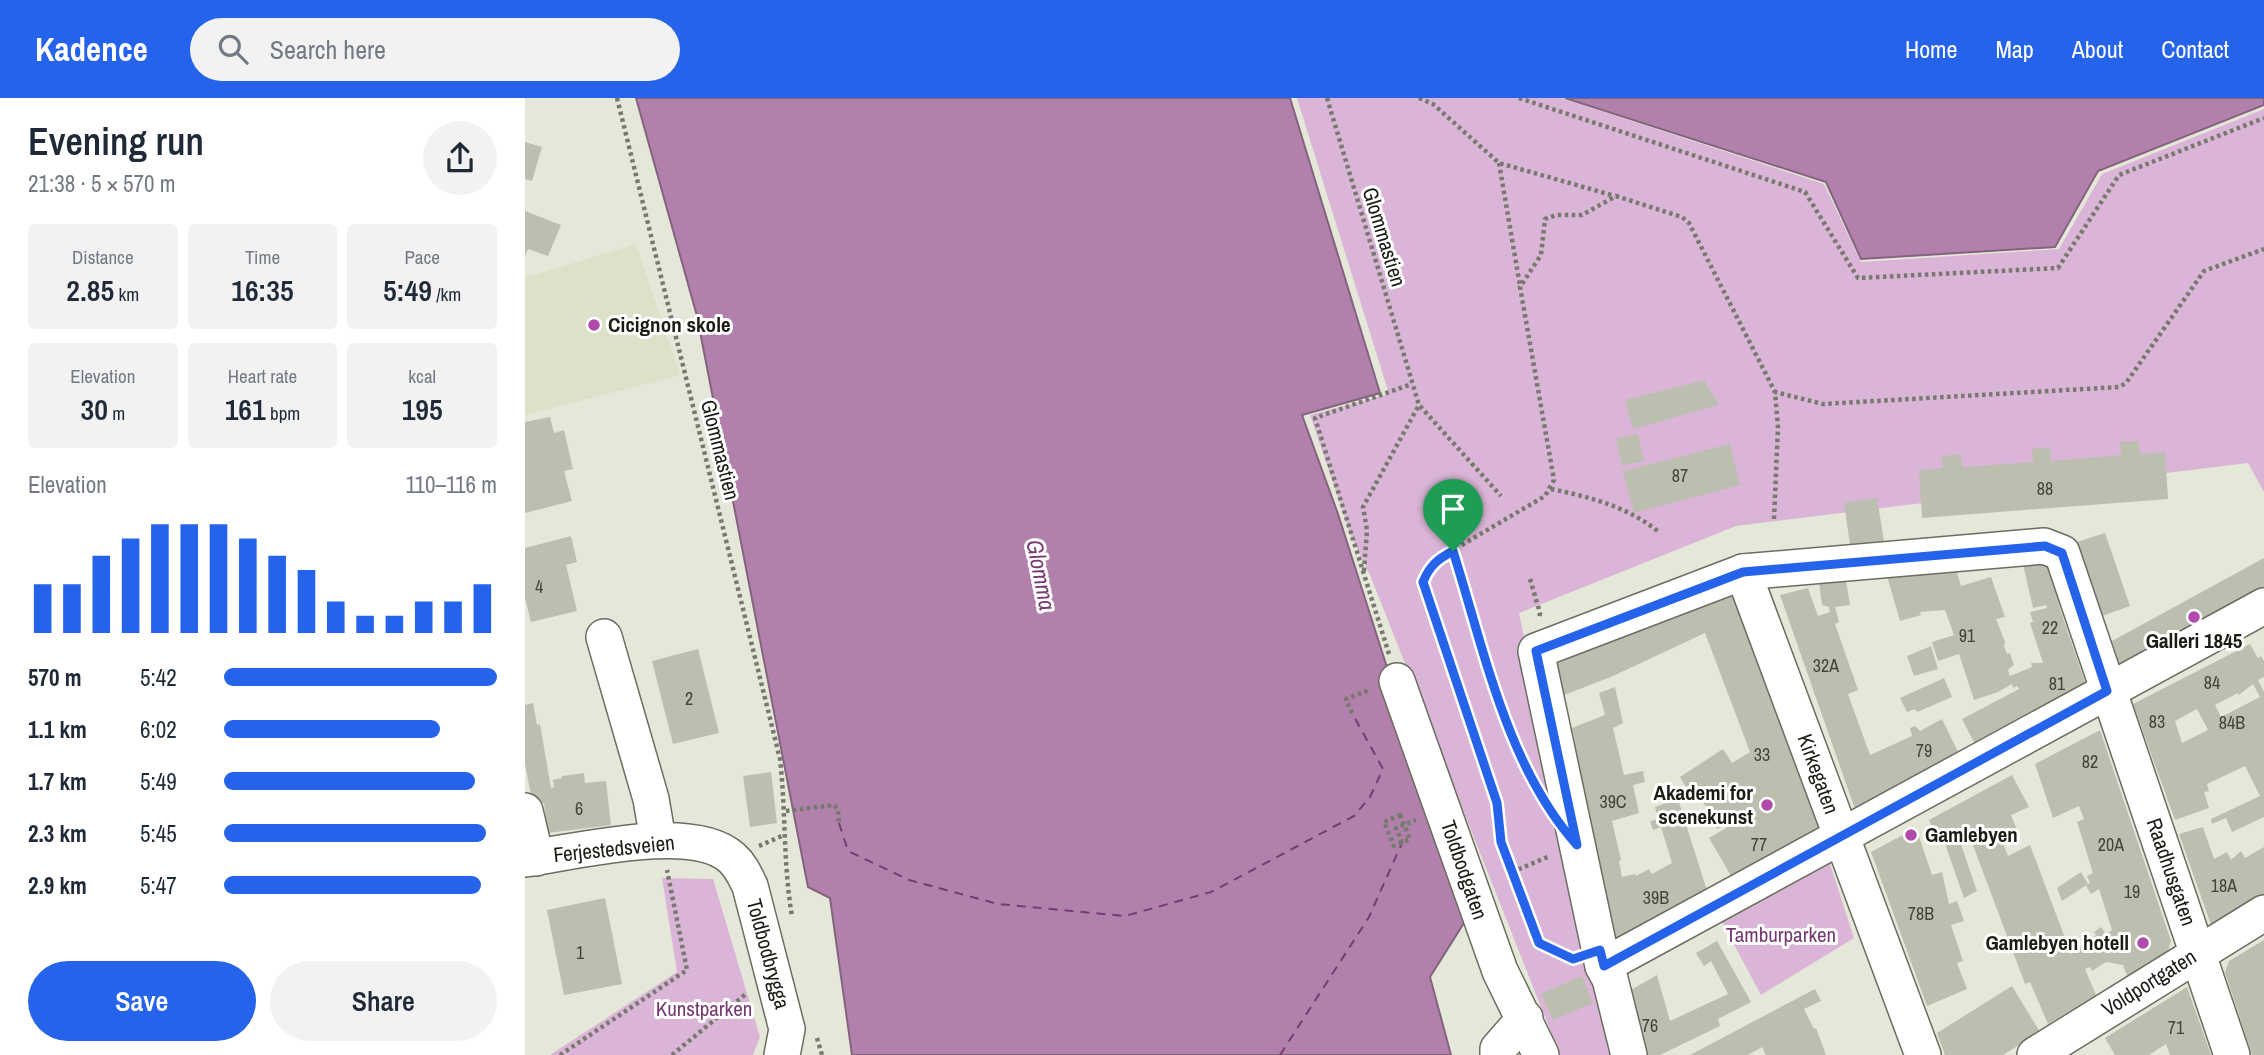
<!DOCTYPE html>
<html lang="en">
<head>
<meta charset="utf-8">
<style>
  :root { --surface:#fff; --page:#f2f2f3; --text:#1f2937; --muted:#747a83; --accent:#2563eb }
  body { margin:0; font-family:"Archivo Narrow",sans-serif; background:var(--page); color:var(--text); height:100vh; display:flex; flex-direction:column; font-size:26px; white-space:nowrap }
  * { box-sizing:border-box; margin:0 }
  p { font-size:23px; color:var(--muted) }
  .icon { flex:none; width:38px; height:38px; fill:none; stroke:currentColor; stroke-width:2; stroke-linecap:round; stroke-linejoin:round }
  .map { position:relative; flex:1; overflow:hidden }
  .panel { display:flex; flex-direction:column; background:var(--surface); width:525px }
  .panel>* { flex:none }
  .pin { position:absolute; display:grid; place-items:center; width:60px; height:60px; color:#fff; margin:-72px -30px; border-radius:50% 50% 50% 0; rotate:-45deg; box-shadow:0 0 7px #0007 }
  .pin .icon { rotate:45deg }
  .round { display:grid; place-items:center; flex:none; width:74px; height:74px; border-radius:37px; background:var(--page) }
  .head { display:flex; align-items:center; justify-content:space-between; height:119px; padding:0 28px }
  h1 { font-size:38px; font-weight:600; line-height:52px }
  .stats { display:grid; grid-template-columns:repeat(3,1fr); gap:10px; height:119px; padding:7px 28px }
  .stats div { display:grid; align-content:center; border-radius:7px; background:var(--page); text-align:center }
  .stats b { font-size:30px; font-weight:600 }
  .stats small { font-size:19px; font-weight:400 }
  .stats p { font-size:19px }
  .chart { height:196px; padding:14px 28px }
  .chart p { display:flex; justify-content:space-between }
  .chart svg { width:100%; height:126px; margin-top:7px; stroke:var(--accent); stroke-width:6 }
  .action { display:flex; gap:14px; margin-top:auto; padding:14px 28px }
  .action a { flex:1; height:80px; border-radius:42px; background:var(--accent); color:#fff; font-size:28px; font-weight:600; line-height:80px; text-align:center }
  .action a+a { background:var(--page); color:var(--text) }
  ul { padding:0 28px; list-style:none; font-size:23px }
  li { display:grid; grid-template-columns:112px 84px 1fr; align-items:center; height:52px }
  li i { height:18px; border-radius:9px; background:var(--accent) }
  header { display:flex; align-items:center; gap:42px; box-sizing:border-box; height:98px; padding:0 35px; background:var(--accent); color:#fff }
  header strong { font-size:33px }
  nav { display:flex; gap:38px; margin-inline-start:auto; font-size:24px }
  .search { width:490px; height:63px; background:var(--page); display:flex; align-items:center; gap:18px; box-sizing:border-box; padding:0 24px; border-radius:38px; color:var(--muted); font-size:26px }
  main { display:flex; flex:1; min-height:0 }
  .map>svg:first-child { display:block }
</style>
</head>
<body>
<header>
<strong>Kadence</strong>
<div class="search"><svg class="icon" aria-label="search" viewBox="0 0 24 24"><circle cx="10" cy="10" r="6"/><path d="M15 15l6 6"/></svg>Search here</div>
<nav><a>Home</a><a>Map</a><a>About</a><a>Contact</a></nav>
</header>
<main>
<section class="panel">
<div class="head"><div><h1>Evening run</h1><p>21:38 · 5 × 570 m</p></div><a class="round"><svg class="icon" aria-label="share" viewBox="0 0 24 24"><path d="M12 15V3M7 8l5-5 5 5M5 13v7h14v-7"/></svg></a></div>
<div class="stats">
<div><p>Distance</p><b>2.85<small> km</small></b></div>
<div><p>Time</p><b>16:35</b></div>
<div><p>Pace</p><b>5:49<small> /km</small></b></div>
</div>
<div class="stats">
<div><p>Elevation</p><b>30<small> m</small></b></div>
<div><p>Heart rate</p><b>161<small> bpm</small></b></div>
<div><p>kcal</p><b>195</b></div>
</div>
<div class="chart"><p><span>Elevation</span>110–116 m</p>
<svg viewBox="0 0 160 44" preserveAspectRatio="none"><path d="M5 44V27M15 44V27M25 44V17M35 44V11M45 44V6M55 44V6M65 44V6M75 44V11M85 44V17M95 44V22M105 44V33M115 44V38M125 44V38M135 44V33M145 44V33M155 44V27"/></svg>
</div>
<ul>
<li><b>570 m</b>5:42<i style="width:100%"></i></li>
<li><b>1.1 km</b>6:02<i style="width:79%"></i></li>
<li><b>1.7 km</b>5:49<i style="width:92%"></i></li>
<li><b>2.3 km</b>5:45<i style="width:96%"></i></li>
<li><b>2.9 km</b>5:47<i style="width:94%"></i></li>
</ul>
<div class="action"><a>Save</a><a>Share</a></div>
</section>
<div class="map">
<svg width="1739" height="957" viewBox="0 0 1739 957">
  <rect width="100%" height="100%" fill="#e5e8d8"/>
  <!-- built -->
  <path fill="#dce1c9" d="M111,146L155,277L0,317V177H9Z"/>
  <!-- green -->
  <g fill="#dbb5d7">
    <path d="M772,0H1036L1299,86L1336,164L1534,151L1577,76L1739,11V394L1723,365L1211,428L994,515L1093,957H1035L845,477L826,438L785,317L864,296Z"/>
    <path d="M1304,763L1329,840L1236,897L1197,824Z"/>
    <path d="M137,780L188,781L235,939L228,957H25L152,874Z"/>
  </g>
  <!-- water -->
  <g fill="#b181ac" stroke="#84637f" stroke-width="2">
    <path d="M111,0H765L855,295L777,317L813,416L942,820L905,879L926,957H327L305,800L283,789L172,218Z"/>
    <path d="M1040,0H1739V7L1573,73L1530,149L1336,161L1301,84Z"/>
  </g>
  <g fill="none" stroke-linecap="round" stroke-linejoin="round">
    <!-- ferry -->
    <g stroke="#773b72" stroke-width="2" stroke-dasharray="9 7" stroke-linecap="butt">
      <path d="M314,725L323,753L384,782L473,806L600,818L686,794L829,718L845,699L858,671L827,615"/>
      <path d="M755,957L844,819L877,745"/>
    </g>
  </g>
  <!-- building -->
  <g fill="#bcbfaf" fill-rule="evenodd">
    <path d="M0,44L17,49L7,83L0,81Z"/>
    <path d="M0,113L36,127L23,158L3,151L0,158Z"/>
    <path d="M1179,282L1194,307L1108,331L1100,302Z"/>
    <path d="M25,319L29,335L39,332L48,371L39,373L47,403L0,415V324Z"/>
    <path d="M1113,336L1119,363L1097,368L1091,341Z"/>
    <path d="M1614,343L1615,356L1640,354L1643,401L1397,420L1394,372L1418,370L1417,358L1436,356L1437,369L1508,364L1507,351L1525,349L1526,363L1596,357L1595,344Z"/>
    <path d="M1205,346L1215,387L1109,415L1098,373Z"/>
    <path d="M1352,400L1361,456L1327,461L1319,405Z"/>
    <path d="M1580,435L1605,508L1577,518L1552,444Z"/>
    <path d="M46,438L52,464L41,467L52,513L6,524L0,500V450Z"/>
    <path d="M1522,460L1536,514L1562,590L1451,648L1437,621L1494,591L1492,588L1488,590L1487,586L1473,594L1449,602L1434,556L1413,563L1407,544L1429,537L1420,512L1395,514L1396,517L1375,523L1362,478L1431,471L1436,488L1466,479L1480,519L1471,521L1480,544L1479,548L1482,556L1485,555L1489,567L1483,572L1485,578L1507,569L1506,565H1518L1505,525L1508,524L1505,514L1522,510L1521,507L1508,510L1498,466Z"/>
    <path d="M1739,460V493L1596,571L1587,543Z"/>
    <path d="M1321,482L1325,507L1310,509L1314,524L1310,526L1333,592L1323,596L1345,657L1387,638L1385,630L1390,628L1395,633L1417,621L1435,658L1331,714L1255,497L1283,490L1293,518L1305,514L1304,509L1297,507L1294,485Z"/>
    <path d="M1211,496L1296,733L1209,783L1184,740L1201,730L1199,727L1192,731L1176,699L1169,702L1155,679L1198,651L1207,665L1225,654L1180,535L1088,578L1037,598L1028,567L1169,508Z"/>
    <path d="M1725,546L1733,560L1736,558L1739,563V579L1733,582L1739,594V719L1707,734L1701,720L1687,726L1686,721L1735,698L1720,668L1682,686L1684,693L1679,694L1684,710L1650,722L1608,606ZM1728,586L1735,599L1696,619L1690,607L1713,595L1714,597ZM1672,611L1683,632L1657,645L1650,623Z"/>
    <path d="M1406,548L1413,571L1389,578L1382,558Z"/>
    <path d="M173,551L194,635L148,646L127,563Z"/>
    <path d="M1419,580L1427,599L1392,614L1390,611L1382,614L1375,600Z"/>
    <path d="M1090,589L1098,625L1088,630L1099,677L1118,673L1120,684L1108,687L1114,715L1087,723L1096,762L1094,763L1097,779L1110,776L1111,778L1124,771L1127,776L1147,765L1136,729L1128,732L1125,723L1133,721L1130,709L1153,701L1184,799L1091,851L1042,647L1050,644L1047,630L1080,617L1074,595Z"/>
    <path d="M8,605L12,627L15,626L26,690L29,689L28,682L37,680V678L59,675L60,685L81,683L86,727L23,735L19,705L8,707L0,666V607Z"/>
    <path d="M1575,632L1646,843L1643,853L1602,878L1598,867L1581,864L1567,873L1565,869L1560,871L1571,897L1523,926L1505,884L1500,886L1443,734L1433,738L1452,793L1439,800L1419,743L1413,745L1404,722L1487,677L1504,709L1486,717L1492,732L1476,740L1483,758L1505,747L1546,856L1571,837L1569,834L1576,829L1581,836L1587,832L1574,791L1566,796L1561,788L1565,785L1562,778L1568,775L1552,724L1559,721L1554,708L1528,720L1510,666Z"/>
    <path d="M246,674L252,725L225,729L218,678Z"/>
    <path d="M1678,729L1689,761L1702,754L1706,762L1716,753L1720,760L1739,749V796L1686,827L1654,736Z"/>
    <path d="M1391,730L1407,777L1417,774L1424,806L1432,803L1439,823L1426,827L1438,863L1432,865L1442,891L1402,908L1346,754Z"/>
    <path d="M1556,774L1563,786L1537,803L1532,790Z"/>
    <path d="M80,800L97,886L39,897L22,812Z"/>
    <path d="M1739,842V957H1727L1700,874L1704,863Z"/>
    <path d="M1192,843L1226,904L1193,921L1195,928L1135,957H1117L1101,895L1132,877L1145,923L1203,896L1186,863L1179,868L1171,855Z"/>
    <path d="M1057,878L1068,905L1028,922L1016,896Z"/>
    <path d="M1487,888L1515,934L1478,957H1420L1412,935Z"/>
    <path d="M1662,889L1686,957H1645L1641,946L1624,957H1590L1580,940Z"/>
    <path d="M1290,891L1296,903L1279,911L1289,931L1291,930L1301,957H1241L1237,949L1223,957H1165Z"/>
  </g>
  <g fill="none" stroke-linecap="round" stroke-linejoin="round">
    <defs>
      <g id="minor">
        <path d="M1218,474L1398,957"/>
        <path d="M79,539L126,701L133,742"/>
        <path d="M872,583L975,873L1016,957"/>
        <path d="M0,713L11,760"/>
        <path d="M0,761C51,754 168,724 207,760C216,768 220,778 225,788L262,931L257,957"/>
        <path d="M1078,868L1739,508"/>
        <path d="M973,957V951L1000,920"/>
        <path d="M1104,957L1085,881L1078,868L1011,553L1218,474L1519,448L1537,455L1707,957"/>
        <path d="M1510,957L1739,815"/>
      </g>
    </defs>
    <!-- minor casing -->
    <use href="#minor" stroke="#6a6d5f" stroke-width="38"/>
    <!-- path -->
    <g stroke="#77796e" stroke-width="4.5" stroke-dasharray="3.5 3.5" stroke-linecap="butt">
      <path d="M92,0L255,661C261,714 258,766 267,818"/>
      <path d="M802,0L894,307L976,398"/>
      <path d="M894,0L908,6L974,65L1090,98"/>
      <path d="M994,0L1280,94L1333,180L1533,170L1594,77L1739,20"/>
      <path d="M974,65L995,188"/>
      <path d="M1026,391C1065,399 1104,409 1135,435"/>
      <path d="M1249,421L1253,329L1250,294L1298,306L1594,289L1601,285L1679,173L1739,151"/>
      <path d="M928,453L981,621L1003,671"/>
      <path d="M839,473L842,432L838,409L894,307"/>
      <path d="M1005,481L1015,515L1014,521"/>
      <path d="M864,556L790,320L887,286"/>
      <path d="M827,615L821,601L844,592"/>
      <path d="M261,713L309,707L313,712L314,725"/>
      <path d="M875,717L885,741L869,748L859,724Z"/>
      <path d="M877,745L871,730L891,722"/>
      <path d="M234,748L259,737"/>
      <path d="M987,774L1025,758"/>
      <path d="M1044,859L1014,845L976,744L973,705L898,484L906,467L913,461L1020,398L1029,382L995,189L1016,157L1020,121L1031,117H1057L1091,98L1157,119L1164,125L1250,294"/>
      <path d="M292,940L297,957"/>
      <path d="M35,957L162,872L142,772"/>
      <path d="M147,957L222,895"/>
    </g>
    <!-- minor -->
    <use href="#minor" stroke="#fff" stroke-width="35"/>
  </g>
  <g fill="none" stroke-linecap="round" stroke-linejoin="round">
    <defs>
      <path id="route" d="M1520,448L1537,455L1582,593L1079,868L1075,852L1048,861L1014,845L976,744L972,705L898,484C905,467 913,461 928,453C959,551 982,669 1052,747L1011,553L1218,474Z"/>
    </defs>
    <!-- route casing -->
    <use href="#route" stroke="#fff" stroke-width="14"/>
    <!-- route -->
    <use href="#route" stroke="#2563eb" stroke-width="9"/>
  </g>
  <!-- markers -->
  <g fill="#b249ac" stroke="#fff" stroke-width="2.5">
    <circle cx="69" cy="227" r="7"/>
    <circle cx="1669" cy="519" r="7"/>
    <circle cx="1242" cy="707" r="7"/>
    <circle cx="1386" cy="737" r="7"/>
    <circle cx="1618" cy="845" r="7"/>
  </g>
  <g text-anchor="middle" stroke-width="6" stroke-linejoin="round" paint-order="stroke">
    <!-- number labels -->
    <g font-size="18" fill="#43453c">
      <text x="1155" y="384">87</text>
      <text x="1520" y="397">88</text>
      <text x="14" y="495">4</text>
      <text x="1525" y="536">22</text>
      <text x="1442" y="544">91</text>
      <text x="1301" y="574">32A</text>
      <text x="1687" y="591">84</text>
      <text x="1532" y="592">81</text>
      <text x="164" y="607">2</text>
      <text x="1632" y="630">83</text>
      <text x="1707" y="631">84B</text>
      <text x="1399" y="659">79</text>
      <text x="1237" y="663">33</text>
      <text x="1565" y="670">82</text>
      <text x="1088" y="710">39C</text>
      <text x="54" y="717">6</text>
      <text x="1234" y="753">77</text>
      <text x="1586" y="753">20A</text>
      <text x="1699" y="794">18A</text>
      <text x="1607" y="800">19</text>
      <text x="1131" y="806">39B</text>
      <text x="1396" y="822">78B</text>
      <text x="55" y="861">1</text>
      <text x="1125" y="934">76</text>
      <text x="1651" y="936">71</text>
    </g>
    <!-- street labels -->
    <g font-size="21" fill="#1b1c16" stroke="#fff">
      <text transform="translate(859 139) rotate(73)" y="7">Glommastien</text>
      <text transform="translate(195 352) rotate(76)" y="7">Glommastien</text>
      <text transform="translate(1293 676) rotate(70)" y="7">Kirkegaten</text>
      <text transform="translate(89 751) rotate(-6)" y="7">Ferjestedsveien</text>
      <text transform="translate(939 772) rotate(71)" y="7">Toldbodgaten</text>
      <text transform="translate(1646 774) rotate(71)" y="7">Raadhusgaten</text>
      <text transform="translate(243 856) rotate(75)" y="7">Toldbodbrygga</text>
      <text transform="translate(1624 885) rotate(-32)" y="7">Voldportgaten</text>
    </g>
    <!-- poi labels -->
    <g font-size="21" font-weight="bold" fill="#1b1c16" stroke="#fff" text-anchor="start">
      <text x="83" y="234">Cicignon skole</text>
      <text x="1669" y="550" text-anchor="middle">Galleri 1845</text>
      <text x="1228" y="702" text-anchor="end">Akademi for<tspan x="1228" dy="24">scenekunst</tspan></text>
      <text x="1400" y="744">Gamlebyen</text>
      <text x="1604" y="852" text-anchor="end">Gamlebyen hotell</text>
    </g>
    <!-- park labels -->
    <g font-size="21" fill="#753971" stroke="#fff">
      <text x="1256" y="844">Tamburparken</text>
      <text x="179" y="918">Kunstparken</text>
    </g>
    <!-- water labels -->
    <g font-size="23" font-style="italic" fill="#773b72" stroke="#fff">
      <text transform="translate(516 477) rotate(79)" y="8">Glomma</text>
    </g>
  </g>
</svg>
<div class="pin" style="left:928px;top:453px;background:#1e9e55"><svg class="icon" aria-label="arrive" viewBox="0 0 24 24"><path d="M6 21V4h12l-3 4 3 4H6"/></svg></div>
</div>
</main>
</body>
</html>
